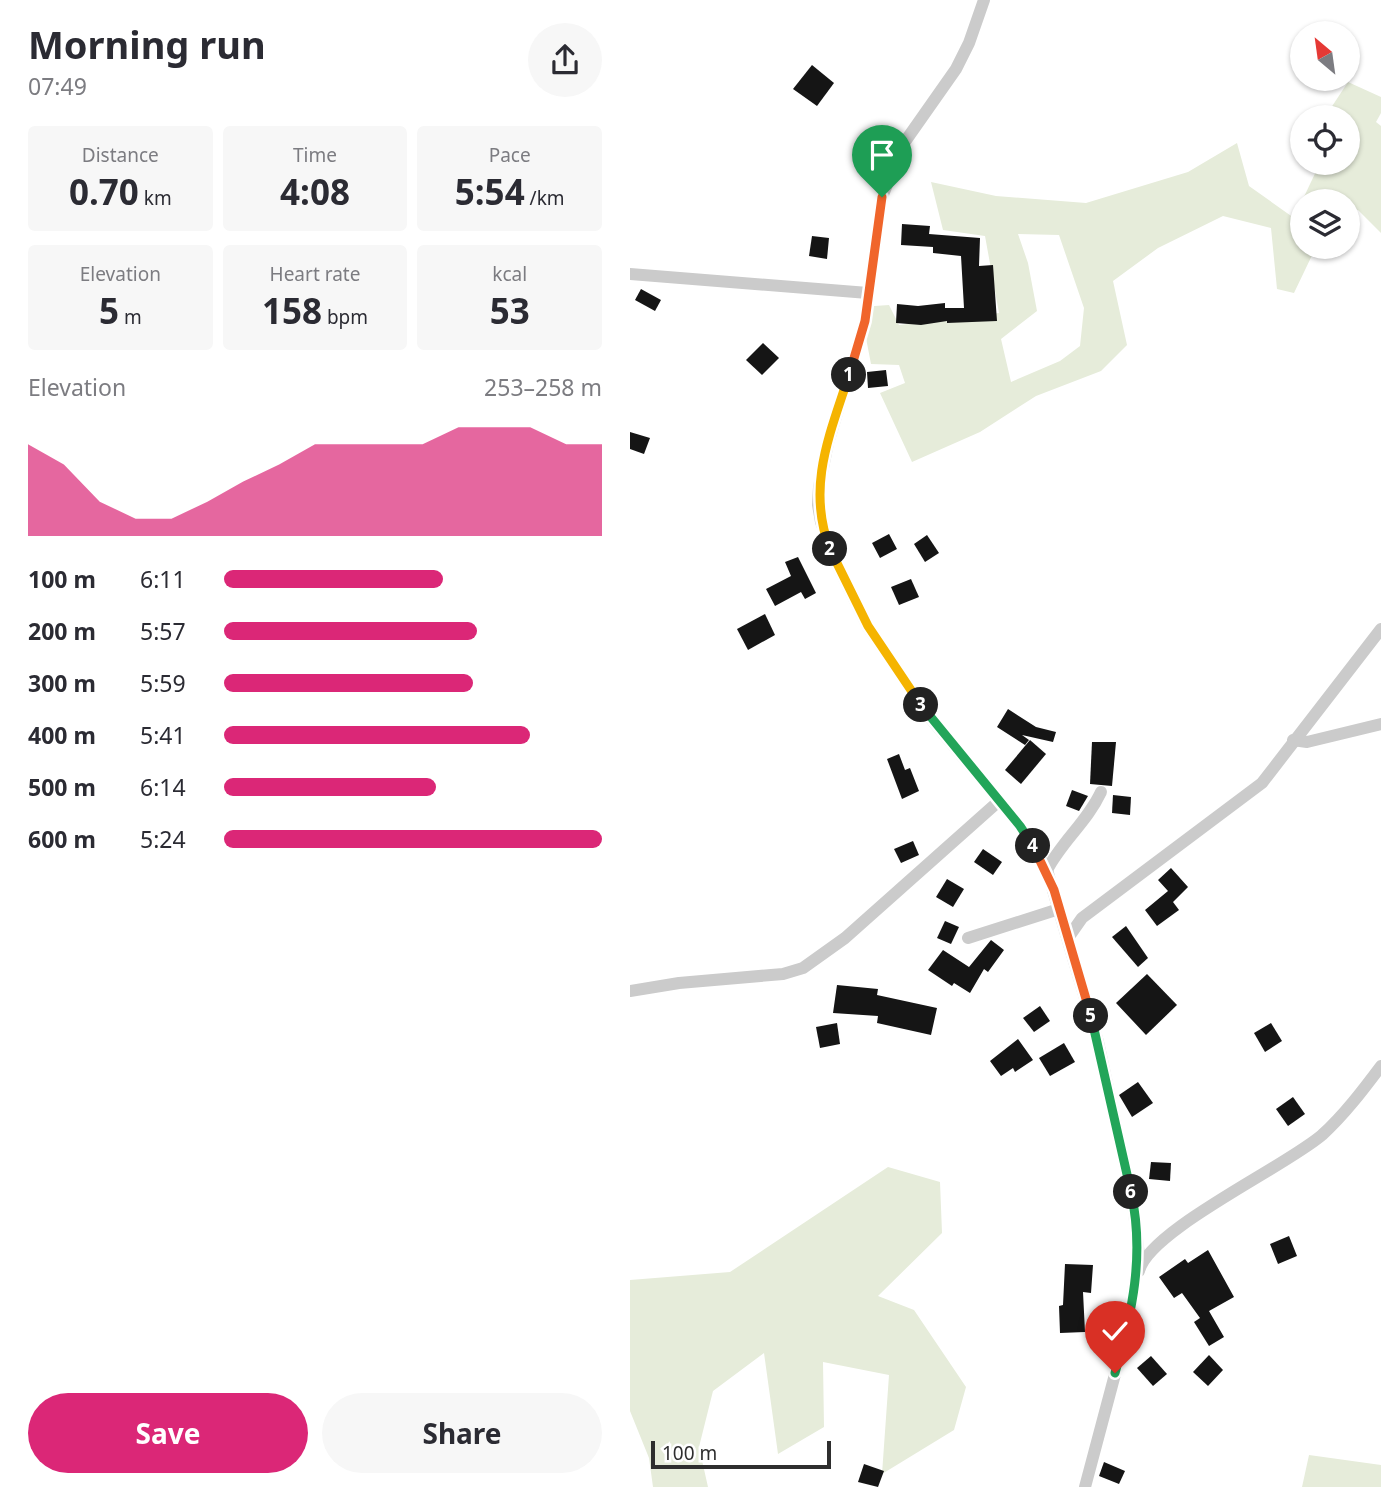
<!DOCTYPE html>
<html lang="en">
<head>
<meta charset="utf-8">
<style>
  :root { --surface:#fff; --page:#f7f7f7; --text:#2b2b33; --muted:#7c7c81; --accent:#db2777 }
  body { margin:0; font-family:"Noto Sans",sans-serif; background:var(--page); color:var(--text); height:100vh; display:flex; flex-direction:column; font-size:26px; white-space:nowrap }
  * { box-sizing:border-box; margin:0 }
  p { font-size:23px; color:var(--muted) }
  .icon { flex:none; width:38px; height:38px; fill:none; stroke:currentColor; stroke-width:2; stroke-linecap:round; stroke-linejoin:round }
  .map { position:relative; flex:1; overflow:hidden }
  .sheet { display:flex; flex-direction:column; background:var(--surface); width:630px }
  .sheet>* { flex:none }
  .needle { width:46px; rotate:331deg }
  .tools { position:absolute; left:660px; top:21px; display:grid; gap:14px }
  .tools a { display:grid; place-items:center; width:70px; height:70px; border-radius:50%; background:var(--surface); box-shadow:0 2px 5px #0004; font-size:35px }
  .scale { position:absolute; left:21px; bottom:18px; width:180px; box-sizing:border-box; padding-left:7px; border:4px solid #2e2e2e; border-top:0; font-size:19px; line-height:24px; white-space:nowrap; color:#2e2e2e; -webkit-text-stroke:5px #fff; paint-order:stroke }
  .pin { position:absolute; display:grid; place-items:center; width:60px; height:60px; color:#fff; margin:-72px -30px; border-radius:50% 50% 50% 0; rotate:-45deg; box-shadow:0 0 7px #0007 }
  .pin .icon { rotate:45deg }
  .km { position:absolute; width:35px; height:35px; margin:-18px; border-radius:50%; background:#222; color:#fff; font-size:19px; line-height:35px; text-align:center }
  .round { display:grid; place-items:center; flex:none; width:74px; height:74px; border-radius:37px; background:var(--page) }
  .overview { display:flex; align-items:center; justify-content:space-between; height:119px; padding:0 28px }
  h1 { font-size:38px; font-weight:700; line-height:52px }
  .metrics { display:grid; grid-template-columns:repeat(3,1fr); gap:10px; height:119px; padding:7px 28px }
  .metrics div { display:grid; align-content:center; border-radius:7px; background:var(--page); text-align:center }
  .metrics b { font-size:35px; font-weight:700 }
  .metrics small { font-size:19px; font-weight:400 }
  .metrics p { font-size:19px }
  .chart { height:196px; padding:14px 28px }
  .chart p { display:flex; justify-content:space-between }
  .chart svg { width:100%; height:126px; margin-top:7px; fill:var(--accent); opacity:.7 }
  .button { display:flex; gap:14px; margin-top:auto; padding:14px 28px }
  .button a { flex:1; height:80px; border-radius:42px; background:var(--accent); color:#fff; font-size:28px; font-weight:700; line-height:80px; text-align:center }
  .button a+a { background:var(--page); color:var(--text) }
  ul { padding:0 28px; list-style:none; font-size:23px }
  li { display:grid; grid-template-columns:112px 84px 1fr; align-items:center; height:52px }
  li i { height:18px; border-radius:9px; background:var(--accent) }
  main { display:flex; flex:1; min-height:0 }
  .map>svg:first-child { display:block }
</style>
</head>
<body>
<main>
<section class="sheet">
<div class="overview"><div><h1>Morning run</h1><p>07:49</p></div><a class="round"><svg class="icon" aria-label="share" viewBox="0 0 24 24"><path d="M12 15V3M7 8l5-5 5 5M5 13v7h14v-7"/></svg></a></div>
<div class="metrics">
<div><p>Distance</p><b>0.70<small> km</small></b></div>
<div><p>Time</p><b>4:08</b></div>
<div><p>Pace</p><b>5:54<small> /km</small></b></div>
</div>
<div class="metrics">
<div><p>Elevation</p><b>5<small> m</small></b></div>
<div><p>Heart rate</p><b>158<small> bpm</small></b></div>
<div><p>kcal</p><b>53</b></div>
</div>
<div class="chart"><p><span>Elevation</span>253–258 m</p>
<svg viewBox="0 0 160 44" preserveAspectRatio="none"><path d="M0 44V12L10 19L20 32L30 38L40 38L50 32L60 25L70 19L80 12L90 12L100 12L110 12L120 6L130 6L140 6L150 12L160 12V44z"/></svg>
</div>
<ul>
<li><b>100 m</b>6:11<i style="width:58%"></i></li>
<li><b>200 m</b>5:57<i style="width:67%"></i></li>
<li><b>300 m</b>5:59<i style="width:66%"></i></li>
<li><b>400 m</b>5:41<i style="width:81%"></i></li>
<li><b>500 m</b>6:14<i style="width:56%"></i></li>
<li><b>600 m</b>5:24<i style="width:100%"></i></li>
</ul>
<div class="button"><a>Save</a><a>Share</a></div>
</section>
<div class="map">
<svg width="751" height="1487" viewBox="0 0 751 1487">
  <rect width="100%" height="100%" fill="#fff"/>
  <!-- green -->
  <g fill="#e6ecda" fill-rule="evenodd">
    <path d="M718,82L751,97V113L746,122L751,126V233L728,210L718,214V201H672L690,163H718V117H695Z"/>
    <path d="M607,143L619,186L664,218L672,202V247H686L664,293L647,289L641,228L593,216L528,248L483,281L497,345L471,371L406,396L350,432L282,462L250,393L275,383L269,365L241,364L230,307L259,305L269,325L369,313L355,236L313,230L301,182L366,196L456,203L558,172ZM388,234L429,235L454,308L450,346L430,361L381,382L371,339L407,311L398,263Z"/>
    <path d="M258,1167L310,1182L312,1233L248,1296L284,1310L336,1387L324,1430L252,1474L259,1375L193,1362L194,1427L148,1454L134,1353L83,1391L69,1447L78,1487H23L19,1458L0,1411V1280L100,1272Z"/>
    <path d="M679,1455L751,1465V1487H672Z"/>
  </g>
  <!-- building -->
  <g fill="#151515">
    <path d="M182,65L204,83L187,106L163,89Z"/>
    <path d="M272,224L300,226L299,234L350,238L349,266L363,265L367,321L317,323V321L291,325L266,323L267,304L288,306L315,303V308H334L331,256L303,253V247L271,245Z"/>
    <path d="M182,236L199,238L197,259L179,256Z"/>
    <path d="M11,289L31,300L25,311L5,300Z"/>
    <path d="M133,343L149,358L132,375L116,360Z"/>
    <path d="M256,370L258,386L238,388L237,372Z"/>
    <path d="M0,432L20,438L14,454L0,449Z"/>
    <path d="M259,534L267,549L250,558L242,543Z"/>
    <path d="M297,535L309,553L295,562L284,544Z"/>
    <path d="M168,557L186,593L175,599L171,592L145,606L136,589L161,576L155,562Z"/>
    <path d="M281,579L289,597L269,605L261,587Z"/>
    <path d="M135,614L145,635L118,650L107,629Z"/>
    <path d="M378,709L406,727L426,732L423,742L392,735L399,740L395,745L367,727Z"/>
    <path d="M400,740L416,754L391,784L375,770Z"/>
    <path d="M462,742H486L482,786L460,784Z"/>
    <path d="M269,754L275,770L280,768L289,791L272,799L257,759Z"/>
    <path d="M442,790L458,796L449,811L436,806Z"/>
    <path d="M483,795L501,797L500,815L482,813Z"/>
    <path d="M283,841L289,855L271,863L264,849Z"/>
    <path d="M353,849L372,862L363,875L344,862Z"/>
    <path d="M541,868L558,887L543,902L549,910L527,926L515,910L538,891L528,880Z"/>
    <path d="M317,879L334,889L323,907L306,897Z"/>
    <path d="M315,921L329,927L321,944L307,938Z"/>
    <path d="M496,926L518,958L508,967L482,937Z"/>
    <path d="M361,940L374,950L358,972L354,969L340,993L324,983L322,986L298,970L313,950L339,967Z"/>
    <path d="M517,974L547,1005L516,1035L486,1003Z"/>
    <path d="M207,985L248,989L247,995L307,1008L301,1035L247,1023L248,1016L203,1013Z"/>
    <path d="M410,1006L420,1021L404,1032L393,1018Z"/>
    <path d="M207,1023L210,1044L190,1048L186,1027Z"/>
    <path d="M641,1023L652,1041L635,1052L624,1033Z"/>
    <path d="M388,1039L403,1060L385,1072L383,1068L371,1076L360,1061Z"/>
    <path d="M434,1043L445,1062L420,1076L409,1058Z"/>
    <path d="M508,1082L523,1103L502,1117L489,1095Z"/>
    <path d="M663,1097L675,1114L658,1126L646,1109Z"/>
    <path d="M521,1162L541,1163L540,1181L519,1179Z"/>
    <path d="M659,1236L667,1256L648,1264L640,1244Z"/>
    <path d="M578,1250L604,1297L579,1311L594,1337L579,1346L564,1322L570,1318L552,1293L544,1298L529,1277L555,1259L558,1263Z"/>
    <path d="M435,1264L463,1265L461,1293L453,1292L455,1332L430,1333L429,1306L433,1305Z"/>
    <path d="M579,1355L593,1370L578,1386L563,1372Z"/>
    <path d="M521,1356L537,1374L523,1386L507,1368Z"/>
    <path d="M474,1462L495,1471L489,1484L469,1476Z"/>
    <path d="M234,1464L254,1471L248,1487L228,1482Z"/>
  </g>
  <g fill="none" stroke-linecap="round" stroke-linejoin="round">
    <!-- minor -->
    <g stroke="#cbcbcb" stroke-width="12">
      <path d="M354,0L339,43L326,69L274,143L252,197L235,321L198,443L189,487L188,505L191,522L204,558L238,627L302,720L390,826L417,870L468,1042L503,1203L509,1256L496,1333L455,1487"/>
      <path d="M0,274L238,293"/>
      <path d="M663,740L677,742L751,724"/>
      <path d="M417,870C432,841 457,822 471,792"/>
      <path d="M338,938L429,909"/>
      <path d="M438,938L452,918L632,783L751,629"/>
      <path d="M0,991L49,983L153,974L173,968L215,938L369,801"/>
      <path d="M509,1271C519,1230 655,1167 692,1135C714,1115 733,1090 751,1066"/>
    </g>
  </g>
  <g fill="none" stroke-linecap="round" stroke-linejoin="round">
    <defs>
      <path id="split-1" d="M219,375L235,321L252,197"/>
      <path id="split-2" d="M200,549C176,487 200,434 219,375"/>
      <path id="split-3" d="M200,549L238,626L291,705"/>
      <path id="split-4" d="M291,705L390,826L403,846"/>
      <path id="split-5" d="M403,846L424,890L461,1016"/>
      <path id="split-6" d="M461,1016L501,1192"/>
      <path id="split-7" d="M485,1373C502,1313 515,1255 501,1192"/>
    </defs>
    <!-- split-1 casing -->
    <use href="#split-1" stroke="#fff" stroke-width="14"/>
    <!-- split-2 casing -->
    <use href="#split-2" stroke="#fff" stroke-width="14"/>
    <!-- split-3 casing -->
    <use href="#split-3" stroke="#fff" stroke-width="14"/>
    <!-- split-4 casing -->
    <use href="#split-4" stroke="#fff" stroke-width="14"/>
    <!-- split-5 casing -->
    <use href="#split-5" stroke="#fff" stroke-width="14"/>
    <!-- split-6 casing -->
    <use href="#split-6" stroke="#fff" stroke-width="14"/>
    <!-- split-7 casing -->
    <use href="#split-7" stroke="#fff" stroke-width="14"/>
    <!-- split-1 -->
    <use href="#split-1" stroke="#f0652b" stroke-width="9"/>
    <!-- split-2 -->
    <use href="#split-2" stroke="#f5b400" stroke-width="9"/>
    <!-- split-3 -->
    <use href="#split-3" stroke="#f5b400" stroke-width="9"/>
    <!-- split-4 -->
    <use href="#split-4" stroke="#22a559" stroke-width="9"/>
    <!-- split-5 -->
    <use href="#split-5" stroke="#f0652b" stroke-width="9"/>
    <!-- split-6 -->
    <use href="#split-6" stroke="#22a559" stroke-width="9"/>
    <!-- split-7 -->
    <use href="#split-7" stroke="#22a559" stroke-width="9"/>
  </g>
</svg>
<div class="tools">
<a><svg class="needle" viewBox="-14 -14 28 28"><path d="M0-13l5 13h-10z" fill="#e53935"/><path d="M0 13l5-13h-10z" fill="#7c7c81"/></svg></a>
<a><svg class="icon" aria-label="locate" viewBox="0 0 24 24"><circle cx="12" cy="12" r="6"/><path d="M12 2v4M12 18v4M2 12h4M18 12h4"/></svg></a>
<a><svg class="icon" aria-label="layers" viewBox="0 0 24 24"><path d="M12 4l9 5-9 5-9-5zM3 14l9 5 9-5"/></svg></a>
</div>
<div class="scale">100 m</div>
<div class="pin" style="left:252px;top:197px;background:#1e9e55"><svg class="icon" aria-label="arrive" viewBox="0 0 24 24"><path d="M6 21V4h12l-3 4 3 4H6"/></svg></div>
<div class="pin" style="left:485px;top:1373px;background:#d93025"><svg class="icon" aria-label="check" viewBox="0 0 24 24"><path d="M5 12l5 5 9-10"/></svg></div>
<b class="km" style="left:219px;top:375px">1</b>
<b class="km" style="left:200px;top:549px">2</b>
<b class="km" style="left:291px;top:705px">3</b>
<b class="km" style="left:403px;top:846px">4</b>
<b class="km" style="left:461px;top:1016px">5</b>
<b class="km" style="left:501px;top:1192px">6</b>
</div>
</main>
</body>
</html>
